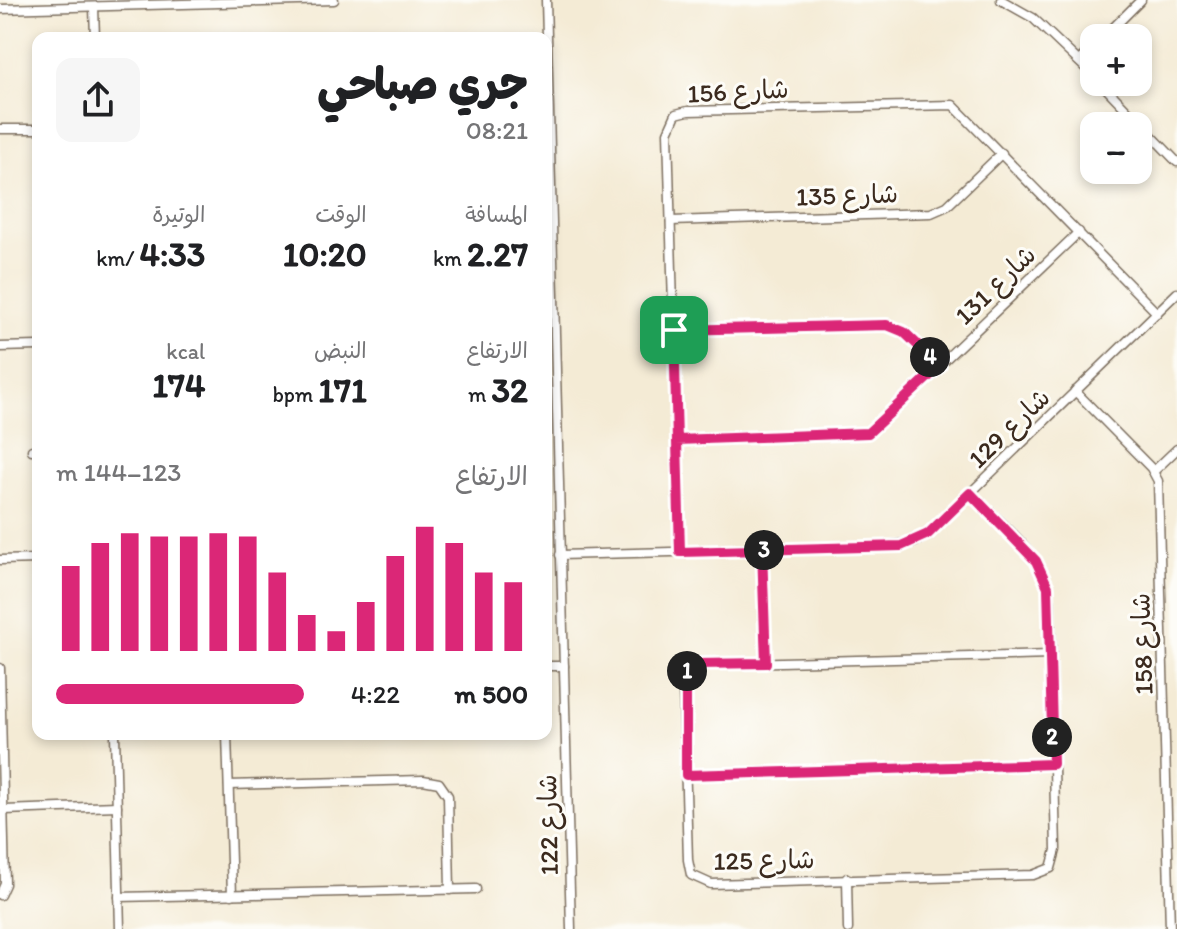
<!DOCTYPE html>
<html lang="ar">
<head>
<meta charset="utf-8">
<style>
  :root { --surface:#fff; --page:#f6f6f6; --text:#202124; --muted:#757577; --accent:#db2777 }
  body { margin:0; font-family:Itim,"Playpen Sans Arabic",sans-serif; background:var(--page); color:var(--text); direction:rtl; height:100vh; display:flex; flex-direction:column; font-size:30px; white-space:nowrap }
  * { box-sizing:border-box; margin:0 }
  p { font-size:26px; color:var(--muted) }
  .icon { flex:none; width:44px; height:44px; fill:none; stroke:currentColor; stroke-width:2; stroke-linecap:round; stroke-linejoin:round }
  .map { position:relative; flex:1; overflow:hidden; direction:ltr }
  .details { position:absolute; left:32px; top:32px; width:520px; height:708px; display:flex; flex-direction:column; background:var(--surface); border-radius:16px; box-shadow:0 4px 12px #0003; direction:rtl }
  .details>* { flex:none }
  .controls { position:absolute; left:1080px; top:24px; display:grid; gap:16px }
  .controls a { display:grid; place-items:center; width:72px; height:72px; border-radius:16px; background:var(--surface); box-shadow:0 4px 12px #0003; font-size:40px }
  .pin { position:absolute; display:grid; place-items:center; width:68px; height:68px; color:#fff; margin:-34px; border-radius:16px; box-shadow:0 4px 12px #0006 }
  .km { position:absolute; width:40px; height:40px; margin:-20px; border-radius:50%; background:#222; color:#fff; font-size:22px; line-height:40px; text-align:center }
  .round { display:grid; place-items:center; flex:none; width:84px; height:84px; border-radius:16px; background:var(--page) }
  .headline { display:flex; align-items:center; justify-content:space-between; height:136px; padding:0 24px }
  h1 { font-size:44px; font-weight:800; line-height:60px }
  .stats { display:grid; grid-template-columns:repeat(3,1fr); gap:12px; height:136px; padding:8px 24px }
  .stats div { display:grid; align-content:center }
  .stats b { font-size:34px; font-weight:800 }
  .stats small { font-size:22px; font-weight:400 }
  .stats p { font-size:22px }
  .chart { height:224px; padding:16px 24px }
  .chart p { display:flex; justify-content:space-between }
  .chart svg { width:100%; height:144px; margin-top:8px; stroke:var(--accent); stroke-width:6 }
  ul { padding:0 24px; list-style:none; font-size:26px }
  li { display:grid; grid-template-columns:128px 96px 1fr; align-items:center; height:60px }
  li i { height:20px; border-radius:10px; background:var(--accent) }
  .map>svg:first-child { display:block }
</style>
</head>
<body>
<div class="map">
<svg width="1177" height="929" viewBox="0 0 1177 929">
  <rect width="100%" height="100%" fill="#fdfcf7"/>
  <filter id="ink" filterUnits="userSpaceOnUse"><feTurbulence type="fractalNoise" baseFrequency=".0125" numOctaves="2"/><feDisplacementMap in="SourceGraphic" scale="16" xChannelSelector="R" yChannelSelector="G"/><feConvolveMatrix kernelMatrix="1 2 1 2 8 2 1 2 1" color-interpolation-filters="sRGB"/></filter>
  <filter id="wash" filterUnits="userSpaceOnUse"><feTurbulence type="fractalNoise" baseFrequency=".006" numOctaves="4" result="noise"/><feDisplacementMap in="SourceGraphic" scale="32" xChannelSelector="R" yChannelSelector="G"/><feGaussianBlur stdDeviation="1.8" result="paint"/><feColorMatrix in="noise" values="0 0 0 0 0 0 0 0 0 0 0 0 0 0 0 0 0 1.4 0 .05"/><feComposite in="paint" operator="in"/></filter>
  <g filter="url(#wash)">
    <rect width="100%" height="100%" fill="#f4ebd5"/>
  </g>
  <g filter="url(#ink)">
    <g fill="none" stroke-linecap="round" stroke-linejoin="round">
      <defs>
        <g id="minor">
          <path d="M546,0L571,929"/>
          <path d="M1001,0L1033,18L1094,76"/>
          <path d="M94,7L95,38"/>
          <path d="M0,9L334,0"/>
          <path d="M1103,38L1141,0"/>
          <path d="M1079,61L1094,46"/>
          <path d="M1100,82L1177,162"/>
          <path d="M0,129H38"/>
          <path d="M671,221L931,213L947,206L1002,153"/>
          <path d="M674,330L887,325L904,332L940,366"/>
          <path d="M0,347L38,346"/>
          <path d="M1075,391L1151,468L1158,481L1170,929"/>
          <path d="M677,440L868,433L1079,232"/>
          <path d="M32,450H38"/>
          <path d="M1154,471L1177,449"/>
          <path d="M970,493C1001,524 1045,554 1050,601L1056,850L1051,868L1033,875L711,884L691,875L688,860L683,687L691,668L704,664L1051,655"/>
          <path d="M762,550L766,663"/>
          <path d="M680,552L668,132L676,114L688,111L953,105L1157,313"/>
          <path d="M560,555L887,546L915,542L928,534L1177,293"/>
          <path d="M0,560L38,559"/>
          <path d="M546,666H564"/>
          <path d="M0,668L5,884L0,895"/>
          <path d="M115,734L120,929"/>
          <path d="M227,734L232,895"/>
          <path d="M686,775L1053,764"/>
          <path d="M229,785L423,780L439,783L448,796L450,890"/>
          <path d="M4,810L117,806"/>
          <path d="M847,878L848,929"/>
          <path d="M119,897L476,889"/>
        </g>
      </defs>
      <!-- minor casing -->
      <use href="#minor" stroke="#7c6e5e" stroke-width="11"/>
      <!-- minor -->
      <use href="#minor" stroke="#fff" stroke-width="8"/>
    </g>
  </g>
  <g fill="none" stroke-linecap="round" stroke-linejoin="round" filter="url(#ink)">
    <defs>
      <path id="route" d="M674,330L680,552L762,550L766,663L697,664L686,673V775L1053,764L1048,587L1036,561L970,493L928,534L901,546L680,552L677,440L868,433L940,366L904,332L887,325L674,330"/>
    </defs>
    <!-- route casing -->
    <use href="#route" stroke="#fff" stroke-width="16"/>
    <!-- route -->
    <use href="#route" stroke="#db2777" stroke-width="10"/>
  </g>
  <g text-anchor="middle" stroke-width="6" stroke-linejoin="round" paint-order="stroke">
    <!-- street labels -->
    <g font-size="26" fill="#3b2a1e" stroke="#fdfcf7">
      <text transform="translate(738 91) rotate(-3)" y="9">شارع 156</text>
      <text transform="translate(847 195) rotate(-2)" y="9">شارع 135</text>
      <text transform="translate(995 285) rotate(-44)" y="9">شارع 131</text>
      <text transform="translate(1009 428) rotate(-44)" y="9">شارع 129</text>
      <text transform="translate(1142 644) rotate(-92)" y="9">شارع 158</text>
      <text transform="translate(548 825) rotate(-91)" y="9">شارع 122</text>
      <text transform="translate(764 860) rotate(-1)" y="9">شارع 125</text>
    </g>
  </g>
</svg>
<div class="controls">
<a>+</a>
<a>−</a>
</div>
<div class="pin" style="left:674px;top:330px;background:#1e9e55"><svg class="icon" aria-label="arrive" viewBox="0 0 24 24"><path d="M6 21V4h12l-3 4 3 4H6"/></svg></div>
<b class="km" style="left:687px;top:671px">1</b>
<b class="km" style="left:1052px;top:737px">2</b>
<b class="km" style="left:764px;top:550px">3</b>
<b class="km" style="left:930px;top:357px">4</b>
<section class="details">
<div class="headline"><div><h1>جري صباحي</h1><p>08:21</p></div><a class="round"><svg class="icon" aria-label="share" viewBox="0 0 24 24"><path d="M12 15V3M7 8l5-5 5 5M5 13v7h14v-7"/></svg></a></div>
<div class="stats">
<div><p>المسافة</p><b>2.27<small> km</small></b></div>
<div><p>الوقت</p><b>10:20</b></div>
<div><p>الوتيرة</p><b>4:33<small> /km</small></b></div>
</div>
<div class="stats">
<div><p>الارتفاع</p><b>32<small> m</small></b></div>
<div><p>النبض</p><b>171<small> bpm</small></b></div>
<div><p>kcal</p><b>174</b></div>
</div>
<div class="chart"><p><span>الارتفاع</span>123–144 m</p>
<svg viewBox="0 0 160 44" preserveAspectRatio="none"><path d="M5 44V18M15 44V11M25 44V8M35 44V9M45 44V9M55 44V8M65 44V9M75 44V20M85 44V33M95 44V38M105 44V29M115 44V15M125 44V6M135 44V11M145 44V20M155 44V23"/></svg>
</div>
<ul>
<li><b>500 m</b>4:22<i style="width:100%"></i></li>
</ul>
</section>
</div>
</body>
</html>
